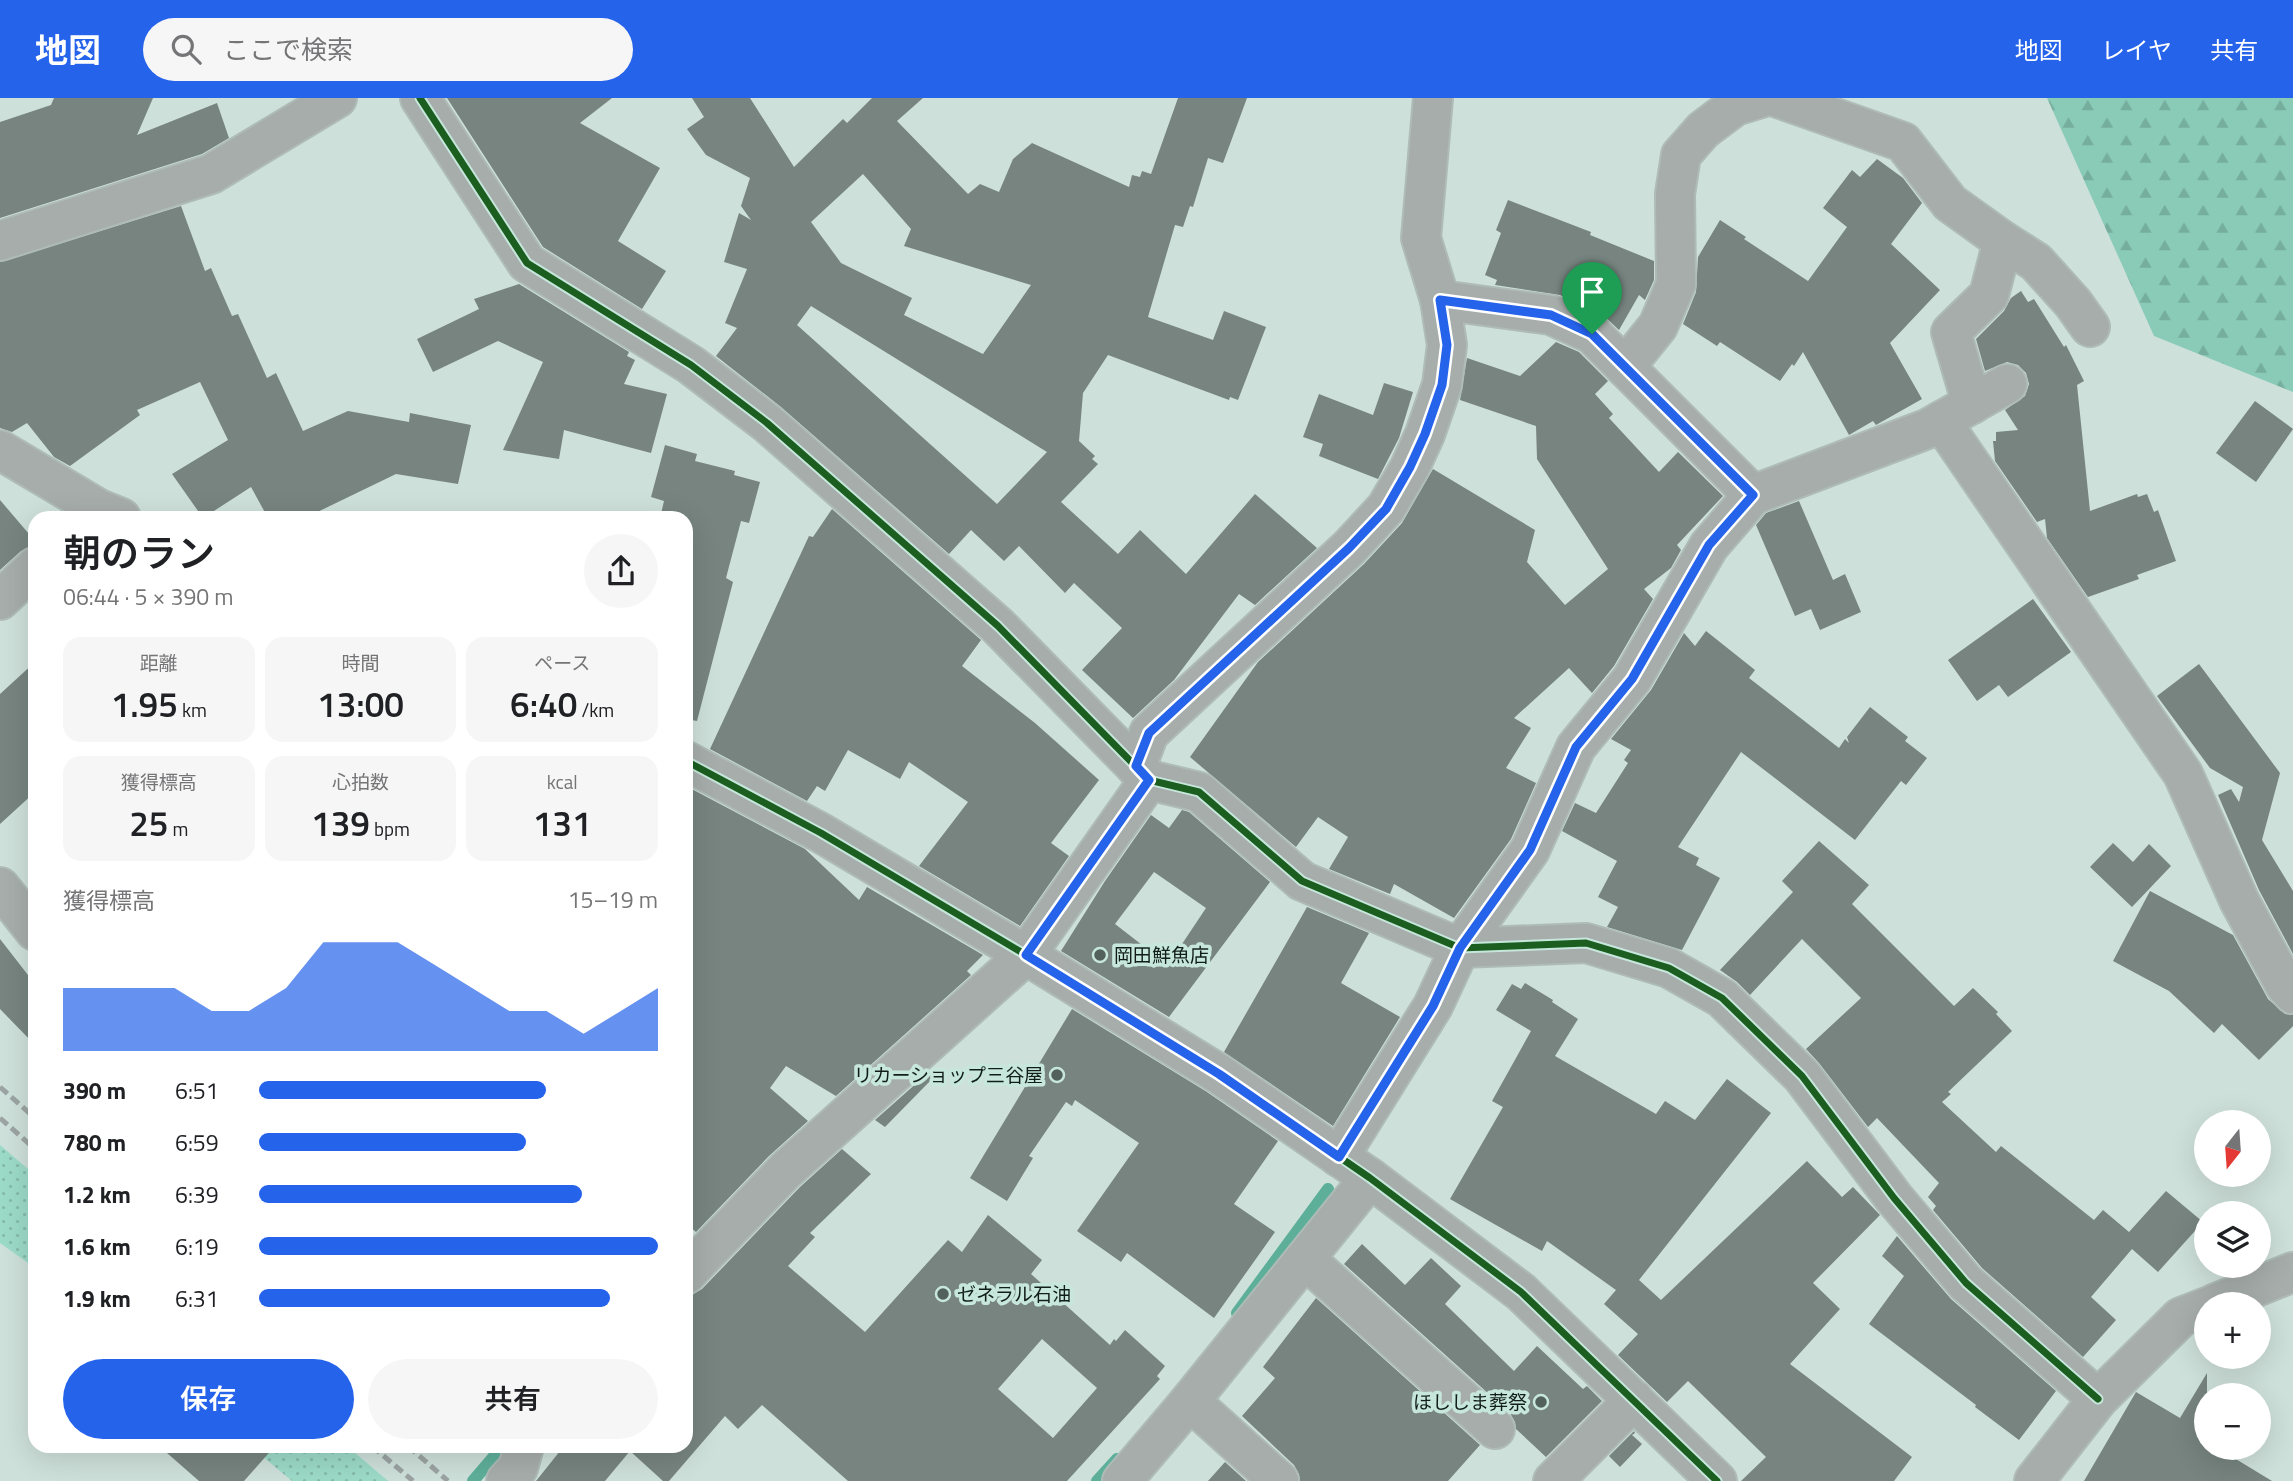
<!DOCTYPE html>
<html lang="ja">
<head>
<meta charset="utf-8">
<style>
  :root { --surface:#fff; --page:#f6f6f6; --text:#202124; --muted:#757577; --accent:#2563eb }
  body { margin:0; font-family:"Titillium Web","Noto Sans JP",sans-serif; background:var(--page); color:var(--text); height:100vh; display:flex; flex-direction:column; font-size:26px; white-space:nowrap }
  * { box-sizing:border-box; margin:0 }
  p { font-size:23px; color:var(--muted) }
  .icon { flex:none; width:38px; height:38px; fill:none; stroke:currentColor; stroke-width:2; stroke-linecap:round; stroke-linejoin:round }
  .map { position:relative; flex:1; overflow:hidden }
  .side { position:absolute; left:28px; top:413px; width:665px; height:942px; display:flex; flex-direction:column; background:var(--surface); border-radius:21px; box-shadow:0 7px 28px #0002 }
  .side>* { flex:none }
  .needle { width:46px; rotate:197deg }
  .controls { position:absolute; left:2194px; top:1012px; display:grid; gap:14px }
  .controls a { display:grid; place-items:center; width:77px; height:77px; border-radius:50%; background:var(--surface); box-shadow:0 7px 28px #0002; font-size:35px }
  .pin { position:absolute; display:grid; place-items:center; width:60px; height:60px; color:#fff; margin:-72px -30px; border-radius:50% 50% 50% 0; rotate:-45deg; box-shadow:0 0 7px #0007 }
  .pin .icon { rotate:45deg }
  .round { display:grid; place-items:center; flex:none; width:74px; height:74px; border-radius:37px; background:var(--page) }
  .headline { display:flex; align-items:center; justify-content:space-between; height:119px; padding:0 35px }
  h1 { font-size:38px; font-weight:600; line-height:52px }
  .figures { display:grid; grid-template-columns:repeat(3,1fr); gap:10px; height:119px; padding:7px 35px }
  .figures div { display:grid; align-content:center; border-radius:18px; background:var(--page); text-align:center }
  .figures b { font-size:35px; font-weight:600 }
  .figures small { font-size:19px; font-weight:400 }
  .figures p { font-size:19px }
  .chart { height:196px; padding:14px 35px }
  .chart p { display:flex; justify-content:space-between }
  .chart svg { width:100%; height:126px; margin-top:7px; fill:var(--accent); opacity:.7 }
  .primary-button { display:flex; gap:14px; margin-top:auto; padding:14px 35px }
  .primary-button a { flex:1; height:80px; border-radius:42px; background:var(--accent); color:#fff; font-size:28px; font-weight:600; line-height:80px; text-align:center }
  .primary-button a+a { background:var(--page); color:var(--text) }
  ul { padding:0 35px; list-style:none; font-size:23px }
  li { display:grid; grid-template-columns:112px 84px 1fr; align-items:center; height:52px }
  li i { height:18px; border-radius:9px; background:var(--accent) }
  header { display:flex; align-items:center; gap:42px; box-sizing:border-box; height:98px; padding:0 35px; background:var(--accent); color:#fff }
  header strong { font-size:33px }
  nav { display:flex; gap:38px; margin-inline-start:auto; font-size:24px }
  .search { width:490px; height:63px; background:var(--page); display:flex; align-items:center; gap:18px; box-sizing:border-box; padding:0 24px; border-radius:38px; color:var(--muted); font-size:26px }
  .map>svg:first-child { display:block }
</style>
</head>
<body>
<header>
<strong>地図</strong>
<div class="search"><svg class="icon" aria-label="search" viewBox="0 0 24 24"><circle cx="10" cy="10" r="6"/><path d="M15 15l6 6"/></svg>ここで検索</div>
<nav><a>地図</a><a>レイヤ</a><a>共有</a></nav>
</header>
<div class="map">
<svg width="2293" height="1383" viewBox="0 0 2293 1383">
  <defs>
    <pattern id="grass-dots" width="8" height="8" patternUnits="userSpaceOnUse" patternTransform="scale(1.75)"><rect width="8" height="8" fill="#9cdac8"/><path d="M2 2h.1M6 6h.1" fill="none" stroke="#85bbab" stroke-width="1.8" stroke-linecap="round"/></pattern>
    <pattern id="forest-firs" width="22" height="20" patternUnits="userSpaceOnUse" patternTransform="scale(1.75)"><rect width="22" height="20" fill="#8acbb8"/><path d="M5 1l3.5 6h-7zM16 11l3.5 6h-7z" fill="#76ae9e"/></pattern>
  </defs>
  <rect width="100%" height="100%" fill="#cee0da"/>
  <!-- grass -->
  <g fill="url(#grass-dots)">
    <path d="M0,1047L35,1077V1170L0,1145Z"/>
    <path d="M250,1348H347L388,1383H292Z"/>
  </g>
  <!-- forest -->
  <path fill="url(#forest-firs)" d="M2047,0H2293V294L2154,238Z"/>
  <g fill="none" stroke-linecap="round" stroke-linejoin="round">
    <!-- stream -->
    <g stroke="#5eaf9a" stroke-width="12">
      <path d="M1237,1215L1328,1091"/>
      <path d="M473,1383L497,1355"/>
      <path d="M1097,1383L1117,1361"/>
    </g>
  </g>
  <!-- building -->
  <g fill="#77847f" fill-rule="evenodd">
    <path d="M54,0H153L137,37L217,5L229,40L202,56L0,120V24L51,7Z"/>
    <path d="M447,0H612L580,25L660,70L618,143L666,173L642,211L543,149Z"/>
    <path d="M692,0H750L794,69L843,21L847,25L872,0H923L897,23L968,96L980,86L999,94L1013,61L1032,45L1129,89L1132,77L1140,79L1142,73L1151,76L1178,0H1247L1223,65L1208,60L1193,109L1190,108L1183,129L1175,127L1148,219L1213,242L1224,213L1266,229L1238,302L1230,299L1229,302L1108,257L1083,295L1079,343L1095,358L1092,361L1098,366L1061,404L1118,456L1140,432L1186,476L1255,396L1317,450L1255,507L1239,496L1174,582L1133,620L1082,572L1122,530L1074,485L1065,495L1019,448L1004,463L971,432L949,456L781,309L716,258L737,230L725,225L747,171L724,164L739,115L751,122L741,108L750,80L706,57L687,31L704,19ZM863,76L911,131L904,148L1031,187L983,256L904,217L912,200L841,165L811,124ZM811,208L1047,354L997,406L797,227Z"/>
    <path d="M1877,61L1903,80L1922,105L1891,146L1940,192L1890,245L1922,301L1876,327L1873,323L1849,337L1803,254L1794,268L1792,266L1780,283L1720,244L1717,248L1683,226L1696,194L1698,159L1720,122L1746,139L1744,141L1808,183L1847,129L1823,110L1852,72L1860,79Z"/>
    <path d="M1508,102L1591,134L1590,137L1654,163V182L1645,202L1639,197L1619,232L1602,216L1560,197L1495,187L1497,182L1485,177L1501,135L1496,132Z"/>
    <path d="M181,108L205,173L211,170L232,218L238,216L267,280L276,275L303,333L348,313L409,324L410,315L471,327L458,386L396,376L305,420H268L251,389L203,420L172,376L228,342L200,284L137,312L140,317L70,368L54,359L27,325L12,334L0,330V164Z"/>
    <path d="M519,186L629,254L627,258L635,262L624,286L667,296L651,355L564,332L559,361L503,352L543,264L498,243L433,274L417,241L479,211L474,201Z"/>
    <path d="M2021,193L2028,204L2034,201L2064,249L2066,247L2084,283L2077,287L2090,413L2137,396L2138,399L2147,396L2154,414L2158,412L2176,463L2137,477L2139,481L2088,499L2047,440L2045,421L2037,424L1995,363L1993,343H1996V334L2018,332L2005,312L2025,298L2029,286L2026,275L2018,267L2007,264L1985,273L1976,241L2004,213L2011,200Z"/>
    <path d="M1556,244L1579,254L1608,283L1595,296L1613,316L1609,320L1659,374L1678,354L1723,398L1677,447L1681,452L1671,470L1644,491L1653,501L1614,568L1592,595L1569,570L1514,620L1531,630L1506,670L1536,685L1511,741L1454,820L1394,786L1390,796L1329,771L1348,739L1318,719L1296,749L1190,659L1258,564L1364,466L1402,425L1433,371L1535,432L1527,464L1565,507L1608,471L1537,361L1536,328L1460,302L1467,260L1520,278Z"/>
    <path d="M1384,285L1413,294L1399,340L1378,381L1319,358L1323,346L1303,339L1319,296L1373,317Z"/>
    <path d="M2255,303L2293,331L2256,384L2216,355Z"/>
    <path d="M665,347L697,356L695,363L735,373L734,377L760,384L749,425L741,423L726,480L733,484L697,623L686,621V420H660L664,403L651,399Z"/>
    <path d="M0,402L35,443L34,448L21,453L0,472Z"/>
    <path d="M1799,403L1833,482L1845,476L1861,514L1820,532L1811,511L1795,518L1756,427L1766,415Z"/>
    <path d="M832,411L981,542L962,568L1035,625L1099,682L1051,745L1069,758L1020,828L919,768L968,704L909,664L900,681L848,652L825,693L817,688L807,703L710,651L809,438L813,439Z"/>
    <path d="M2033,501L2071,554L2008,599L1999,587L1977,603L1948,562Z"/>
    <path d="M1706,533L1755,572L1749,580L1839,650L1845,641L1849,645L1847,639L1870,609L1908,639L1905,643L1927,660L1906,687L1901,683L1855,742L1741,654L1678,749L1699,760L1696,767L1720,780L1682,852L1607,829L1618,809L1598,799L1617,763L1562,733L1575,705L1596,715L1628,665L1624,662L1631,652L1611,641L1651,592L1684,535L1695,548Z"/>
    <path d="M35,564V694L0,726V596Z"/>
    <path d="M2199,566L2280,675L2262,742L2293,793V856L2259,792L2218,697L2231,691L2239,704L2243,689L2210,670L2157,598Z"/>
    <path d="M686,688L805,751L859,802L867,789L983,857L967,873L971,877L836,998L786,968L770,990L808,1023L769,1058L696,1134L686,1125Z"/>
    <path d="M1182,712L1189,714L1270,784L1169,919L1061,853L1105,783L1151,717L1169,730ZM1154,774L1206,810L1168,867L1115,826Z"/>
    <path d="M1819,743L1869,787L1852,806L1954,908L1973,890L1998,914L1996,916L2012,933L1948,994L1951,996L1942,1004L1996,1054L2001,1048L2094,1122L2103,1112L2129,1134L2166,1093L2203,1124L2158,1174L2132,1151L2091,1199L2116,1222L2083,1259L1982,1170L1933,1112L1936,1108L1928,1099L1939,1085L1877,1020L1868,1029L1819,965L1806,951L1861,900L1802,841L1750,897L1737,884L1720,872L1793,794L1782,783Z"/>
    <path d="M2113,745L2133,764L2149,746L2171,768L2132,809L2090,769Z"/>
    <path d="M2150,793L2233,837L2268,901L2285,916L2293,917V928L2259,962L2222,926L2214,935L2169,893L2113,863Z"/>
    <path d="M1307,809L1369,835L1341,885L1400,919L1333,1028L1224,954Z"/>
    <path d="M0,841L35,886V947L0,911Z"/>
    <path d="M1525,885L1553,902L1552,904L1578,921L1555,958L1656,1016L1665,1003L1695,1022L1727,981L1771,1015L1639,1182L1661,1202L1807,1063L1842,1099L1853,1089L1880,1117L1813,1185L1840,1211L1790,1266L1912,1359L1894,1383H1741L1766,1359L1688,1283L1667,1304L1618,1257L1638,1236L1604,1206L1616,1192L1547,1143L1542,1153L1450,1101L1503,1009L1492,1003L1531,933L1496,912L1512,886L1521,891Z"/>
    <path d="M1072,911L1207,994L1278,1043L1234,1106L1275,1134L1214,1220L1127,1155L1121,1164L1077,1133L1139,1045L1075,1002L1072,1008L1066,1004L1029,1058L1033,1060L1007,1103L970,1080Z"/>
    <path d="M928,975L933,980L885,1029L875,1022Z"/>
    <path d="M842,1051L871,1076L810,1135L815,1139L788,1168L865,1234L948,1142L962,1154L988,1117L1042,1162L1031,1176L1110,1247L1114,1241L1116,1243L1125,1232L1165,1268L1157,1278L1160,1281L1067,1383H848L762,1307L738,1331L725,1318L669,1383H663L630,1353L605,1383H536L564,1348H686V1204L692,1197L702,1191L800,1089ZM1042,1241L1097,1290L1053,1340L998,1291Z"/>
    <path d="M1897,1138L1951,1201L2056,1293L2019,1342L1975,1309L1976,1307L1869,1226L1904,1178L1882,1158Z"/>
    <path d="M1362,1146L1405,1187L1431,1160L1461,1188L1445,1206L1514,1273L1537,1248L1583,1291L1587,1288L1602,1303L1546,1359L1516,1331L1515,1324L1510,1315L1344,1166Z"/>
    <path d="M1316,1200L1480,1347L1448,1383H1300L1299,1376L1294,1367L1242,1318L1275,1280L1263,1269Z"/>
    <path d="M2207,1275V1349H2216L2272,1383H2084L2136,1294L2180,1320Z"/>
    <path d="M1634,1333L1635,1335L1632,1337L1642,1346L1620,1369L1609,1358Z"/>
    <path d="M159,1348H275L244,1383H199Z"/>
    <path d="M1225,1364L1246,1383H1208Z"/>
  </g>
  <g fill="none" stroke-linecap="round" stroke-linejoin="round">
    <defs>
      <g id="street">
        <path d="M420,0L527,165L691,267L767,325L998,528L1149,682L1199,694L1302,783L1460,850L1586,845L1669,870L1722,900L1802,978L1894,1100L1966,1185L2098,1301"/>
        <path d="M1778,0L1903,44L1950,105L2003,143L1989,197L1951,234L1972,306"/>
        <path d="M0,143L211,76L337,0"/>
        <path d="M2003,143L2036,164L2073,205L2090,229"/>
        <path d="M1440,202L1551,217L1592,236L1753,397"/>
        <path d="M1625,269L1658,228L1676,186L1675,96L1681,57L1703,32L1735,8L1761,0"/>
        <path d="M1941,323L2183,676L2239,802L2285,887L2293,896"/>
        <path d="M0,352L99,411L121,420"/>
        <path d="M0,502L35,469"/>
        <path d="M686,663L821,735L1026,857L1219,976L1370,1080L1521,1194L1717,1383"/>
        <path d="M1136,669L1149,635L1349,450L1386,410L1410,369L1425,336L1442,287L1447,247L1440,202L1421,140L1433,0"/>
        <path d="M0,789L35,833"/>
        <path d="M1339,1059L1433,908L1460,850L1530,752L1576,649L1632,581L1709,448L1753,397L1927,331L2007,286"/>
        <path d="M1305,1161L1495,1331"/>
        <path d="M686,1176L785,1073L1026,857L1149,682"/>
        <path d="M2214,1206L2293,1174"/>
        <path d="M1190,1303L1279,1383"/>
        <path d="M506,1383L518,1370L524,1348"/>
        <path d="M1122,1383L1190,1303L1370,1080"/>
        <path d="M1553,1383L1634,1302"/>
        <path d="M2034,1383L2098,1301L2181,1219L2207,1209"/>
      </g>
    </defs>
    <!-- street casing -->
    <use href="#street" stroke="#aebbb6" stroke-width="42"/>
    <!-- street -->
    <use href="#street" stroke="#a6adaa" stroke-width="38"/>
    <!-- rail -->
    <g stroke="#9ba4a2" stroke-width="5" stroke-dasharray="10 5" stroke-linecap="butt">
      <path d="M0,989L35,1020"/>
      <path d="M0,1020L35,1051"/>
      <path d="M372,1348L413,1383"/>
      <path d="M408,1348L448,1383"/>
    </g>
    <defs>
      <g id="cycleway">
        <path d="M420,0L527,165L691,267L767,325L998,528L1149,682L1199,694L1302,783L1460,850L1586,845L1669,870L1722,900L1802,978L1894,1100L1966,1185L2098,1301"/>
        <path d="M686,663L821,735L1026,857L1219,976L1370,1080L1521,1194L1717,1383"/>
      </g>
    </defs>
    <!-- cycleway casing -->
    <use href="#cycleway" stroke="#c7e7dc" stroke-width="11"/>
    <!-- cycleway -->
    <use href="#cycleway" stroke="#1b5e20" stroke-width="7"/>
  </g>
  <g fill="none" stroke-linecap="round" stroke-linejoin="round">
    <defs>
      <path id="route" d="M1440,202L1551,217L1592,236L1753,397L1709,447L1632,581L1576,649L1530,752L1460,850L1433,908L1339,1059L1219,976L1026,857L1149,682L1136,668L1149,635L1349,450L1386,411L1410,369L1425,336L1442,287L1447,247Z"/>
    </defs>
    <!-- route casing -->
    <use href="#route" stroke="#fff" stroke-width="14"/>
    <!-- route -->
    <use href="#route" stroke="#2563eb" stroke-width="9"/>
  </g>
  <!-- markers -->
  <g fill="#53615d" stroke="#c7e7dc" stroke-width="2.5">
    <circle cx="1100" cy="857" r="7"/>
    <circle cx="1057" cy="977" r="7"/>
    <circle cx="943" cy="1196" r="7"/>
    <circle cx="1541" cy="1304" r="7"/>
  </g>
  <g text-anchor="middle" stroke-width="7" stroke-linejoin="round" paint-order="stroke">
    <!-- poi labels -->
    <g font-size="19" fill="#111d19" stroke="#c7e7dc" text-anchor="start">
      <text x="1114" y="864">岡田鮮魚店</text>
      <text x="1043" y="984" text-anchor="end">リカーショップ三谷屋</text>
      <text x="957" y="1203">ゼネラル石油</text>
      <text x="1527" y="1311" text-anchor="end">ほししま葬祭</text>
    </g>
  </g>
</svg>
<div class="controls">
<a><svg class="needle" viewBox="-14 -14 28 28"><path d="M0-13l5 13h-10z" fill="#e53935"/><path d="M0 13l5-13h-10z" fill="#757577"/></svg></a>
<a><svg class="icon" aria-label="layers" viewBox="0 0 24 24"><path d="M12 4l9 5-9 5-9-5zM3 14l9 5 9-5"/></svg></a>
<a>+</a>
<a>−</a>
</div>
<div class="pin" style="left:1592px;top:236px;background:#1e9e55"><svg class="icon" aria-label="arrive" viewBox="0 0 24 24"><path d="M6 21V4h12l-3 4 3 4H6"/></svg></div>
<section class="side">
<div class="headline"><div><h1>朝のラン</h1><p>06:44 · 5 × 390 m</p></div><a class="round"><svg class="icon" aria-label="share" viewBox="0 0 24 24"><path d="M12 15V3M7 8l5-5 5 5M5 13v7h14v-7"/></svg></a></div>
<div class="figures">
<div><p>距離</p><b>1.95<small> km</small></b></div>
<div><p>時間</p><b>13:00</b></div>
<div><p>ペース</p><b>6:40<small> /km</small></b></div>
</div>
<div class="figures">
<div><p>獲得標高</p><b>25<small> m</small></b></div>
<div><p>心拍数</p><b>139<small> bpm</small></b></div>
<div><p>kcal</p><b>131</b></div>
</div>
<div class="chart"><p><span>獲得標高</span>15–19 m</p>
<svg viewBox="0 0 160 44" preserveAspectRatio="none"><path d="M0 44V22L10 22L20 22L30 22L40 30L50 30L60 22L70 6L80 6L90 6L100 14L110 22L120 30L130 30L140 38L150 30L160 22V44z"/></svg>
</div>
<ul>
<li><b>390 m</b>6:51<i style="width:72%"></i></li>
<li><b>780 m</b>6:59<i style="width:67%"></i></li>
<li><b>1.2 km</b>6:39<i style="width:81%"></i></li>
<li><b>1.6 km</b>6:19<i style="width:100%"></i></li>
<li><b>1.9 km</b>6:31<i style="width:88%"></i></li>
</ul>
<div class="primary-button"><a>保存</a><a>共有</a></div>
</section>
</div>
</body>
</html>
